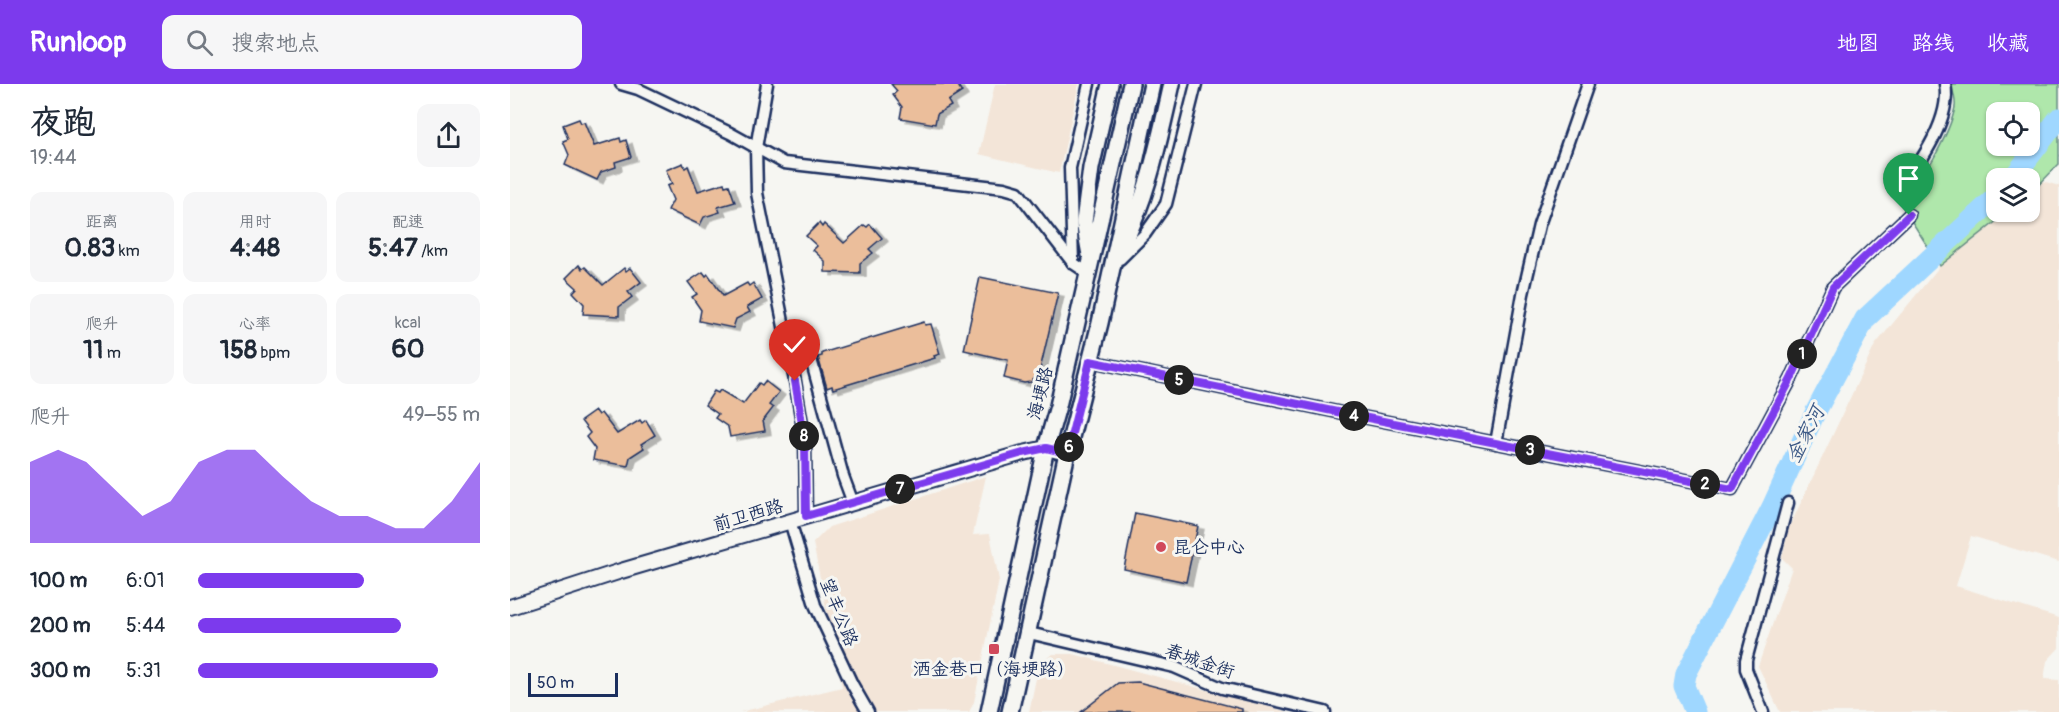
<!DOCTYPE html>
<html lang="zh">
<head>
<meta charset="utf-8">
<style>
  :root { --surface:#fff; --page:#f6f6f7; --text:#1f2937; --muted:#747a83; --accent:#7c3aed }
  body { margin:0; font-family:Pangolin,"LXGW WenKai TC",sans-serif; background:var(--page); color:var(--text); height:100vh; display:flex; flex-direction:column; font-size:22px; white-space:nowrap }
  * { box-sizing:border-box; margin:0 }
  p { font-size:20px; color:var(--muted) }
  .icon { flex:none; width:33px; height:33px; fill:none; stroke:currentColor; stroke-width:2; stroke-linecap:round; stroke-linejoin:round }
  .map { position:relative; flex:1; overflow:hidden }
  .drawer { display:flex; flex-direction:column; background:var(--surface); width:510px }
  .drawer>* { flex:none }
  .fabs { position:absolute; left:1476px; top:18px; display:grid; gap:12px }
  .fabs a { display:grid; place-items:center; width:54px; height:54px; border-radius:12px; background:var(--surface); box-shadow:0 2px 4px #0004; font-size:30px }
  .scale { position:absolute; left:18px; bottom:15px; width:90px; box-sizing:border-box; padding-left:6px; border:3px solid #1b2f5e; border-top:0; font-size:16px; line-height:21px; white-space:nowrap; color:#1b2f5e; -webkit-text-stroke:4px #f6f6f2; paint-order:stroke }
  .pin { position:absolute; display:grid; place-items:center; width:51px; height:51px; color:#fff; margin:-62px -26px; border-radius:50% 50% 50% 0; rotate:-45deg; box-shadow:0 0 6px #0007 }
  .pin .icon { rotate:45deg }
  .km { position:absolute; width:30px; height:30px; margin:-15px; border-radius:50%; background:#222; color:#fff; font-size:16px; line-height:30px; text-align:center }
  .round { display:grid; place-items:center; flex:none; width:63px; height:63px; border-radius:12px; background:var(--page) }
  .headline { display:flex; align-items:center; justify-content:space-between; height:102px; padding:0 30px }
  h1 { font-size:33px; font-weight:700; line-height:45px }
  .metrics { display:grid; grid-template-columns:repeat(3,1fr); gap:9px; height:102px; padding:6px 30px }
  .metrics div { display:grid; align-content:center; border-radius:12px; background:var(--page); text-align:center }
  .metrics b { font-size:26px; font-weight:700 }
  .metrics small { font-size:16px; font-weight:400 }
  .metrics p { font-size:16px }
  .chart { height:168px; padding:12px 30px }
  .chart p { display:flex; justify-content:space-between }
  .chart svg { width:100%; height:108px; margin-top:6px; fill:var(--accent); opacity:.7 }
  ul { padding:0 30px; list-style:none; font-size:20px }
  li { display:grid; grid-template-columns:96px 72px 1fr; align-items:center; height:45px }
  li i { height:15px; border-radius:8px; background:var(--accent) }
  header { display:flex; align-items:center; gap:36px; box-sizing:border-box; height:84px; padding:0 30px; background:var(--accent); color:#fff }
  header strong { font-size:28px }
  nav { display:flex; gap:33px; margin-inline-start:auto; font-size:21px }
  .search { width:420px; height:54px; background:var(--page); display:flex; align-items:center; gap:15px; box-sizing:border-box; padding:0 21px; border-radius:12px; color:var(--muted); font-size:22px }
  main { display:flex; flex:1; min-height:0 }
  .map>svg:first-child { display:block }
</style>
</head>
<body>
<header>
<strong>Runloop</strong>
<div class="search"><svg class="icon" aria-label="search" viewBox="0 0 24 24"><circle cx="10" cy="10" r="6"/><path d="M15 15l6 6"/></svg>搜索地点</div>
<nav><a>地图</a><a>路线</a><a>收藏</a></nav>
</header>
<main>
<section class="drawer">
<div class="headline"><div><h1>夜跑</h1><p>19:44</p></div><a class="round"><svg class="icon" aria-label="share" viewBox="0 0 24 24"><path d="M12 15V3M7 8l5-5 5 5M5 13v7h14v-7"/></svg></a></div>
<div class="metrics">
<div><p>距离</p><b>0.83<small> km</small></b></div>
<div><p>用时</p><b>4:48</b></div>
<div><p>配速</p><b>5:47<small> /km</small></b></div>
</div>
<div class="metrics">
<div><p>爬升</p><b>11<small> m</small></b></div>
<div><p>心率</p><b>158<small> bpm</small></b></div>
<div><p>kcal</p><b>60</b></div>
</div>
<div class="chart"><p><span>爬升</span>49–55 m</p>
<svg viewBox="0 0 160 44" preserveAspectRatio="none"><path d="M0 44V11L10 6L20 11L30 22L40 33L50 27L60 11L70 6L80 6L90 17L100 27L110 33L120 33L130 38L140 38L150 27L160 11V44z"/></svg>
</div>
<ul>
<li><b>100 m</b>6:01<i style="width:59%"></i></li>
<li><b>200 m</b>5:44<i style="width:72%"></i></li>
<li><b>300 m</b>5:31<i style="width:85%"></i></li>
</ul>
</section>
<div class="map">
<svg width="1549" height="628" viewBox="0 0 1549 628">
  <defs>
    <filter id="shadow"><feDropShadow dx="6" dy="3.5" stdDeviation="0" flood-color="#0004"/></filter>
  </defs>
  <rect width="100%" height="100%" fill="#f6f6f2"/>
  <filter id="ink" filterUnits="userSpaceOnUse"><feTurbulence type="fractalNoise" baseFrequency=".0167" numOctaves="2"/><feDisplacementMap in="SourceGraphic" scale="12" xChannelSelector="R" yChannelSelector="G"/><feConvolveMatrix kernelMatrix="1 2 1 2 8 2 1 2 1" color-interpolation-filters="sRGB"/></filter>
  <g filter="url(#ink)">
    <!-- built -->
    <g fill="#f3e5d8">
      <path d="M485,0H569L549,89L469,70Z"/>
      <path d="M1533,97L1549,102V478L1461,452L1446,502L1549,534V564L1537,577L1534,595L1549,596V628H1270L1248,582L1282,484L1272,474L1278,446L1365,261L1430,182L1498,128H1520V110Z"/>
      <path d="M476,392L463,451L480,450L489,496L464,618L459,628H230L332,603L303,459L319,443Z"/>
      <path d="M543,570H563L778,628H519L529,580Z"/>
    </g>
    <!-- green -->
    <path fill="#afe7ab" stroke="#658b84" stroke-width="1.5" fill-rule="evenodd" d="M1441,0H1549V80L1520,110V94H1486V128H1498L1430,182L1392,122C1410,100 1440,51 1445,23C1446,16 1443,7 1441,0ZM1486,28H1520V62H1486Z"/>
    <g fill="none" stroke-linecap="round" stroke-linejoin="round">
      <!-- river -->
      <g stroke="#9fd7ff" stroke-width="21">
        <path d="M1503,94L1549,34"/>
        <path d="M1185,628L1174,602L1176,590L1262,423L1305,329L1355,235L1486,113"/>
      </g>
    </g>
    <!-- building -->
    <g fill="#ebbe9b" stroke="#1b2f5e" stroke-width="1.5" filter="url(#shadow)">
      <path d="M381,0H447L452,8L438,17L441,22L427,30L425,40L390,34L392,23L383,11L387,7Z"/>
      <path d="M69,35L71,39L74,38L84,62L110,54L111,58L116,56L121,73L105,78L106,83L91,88L87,96L55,81L59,71L53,57L58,55L53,41Z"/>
      <path d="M173,79L175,84L178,82L188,107L214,99L215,102L219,101L225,118L208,123L210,128L194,133L190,141L158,126L163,116L157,102L162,100L156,86Z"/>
      <path d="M309,139L312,143L314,140L334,159L354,141L357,143L360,140L372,154L359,165L363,169L350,179V189L315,188V177L303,166L307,162L296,152Z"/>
      <path d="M69,181L72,185L75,183L93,201L114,184L116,187L120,184L131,198L118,208L122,213L109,223V232L73,230L74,220L63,208L67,204L56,194Z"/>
      <path d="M193,188L196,192L198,190L213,212L237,199L239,202L243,199L252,215L237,223L240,228L226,235L223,244L189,237L191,226L182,213L187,210L178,198Z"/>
      <path d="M470,193L548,209L529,290L521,298L514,299L494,294L498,276L454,266Z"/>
      <path d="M414,238L415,241L421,240L430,270L424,272L425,274L323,305L322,302L317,304L308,273L312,272V269Z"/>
      <path d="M255,297L269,308L259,321L263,324L253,337L255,347L220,353L218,343L205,334L208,330L195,321L204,307L208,309L210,306L233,320L249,299L252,301Z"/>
      <path d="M85,327L88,331L91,329L107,350L130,336L132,339L136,336L145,351L131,360L134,364L120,373L118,382L83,376L85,365L76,353L80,349L71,337Z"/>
      <path d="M625,429L688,442L676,498L614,485Z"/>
      <path d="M628,598L732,625V628H571L608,599Z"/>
    </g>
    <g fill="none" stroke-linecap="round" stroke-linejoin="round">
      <defs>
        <g id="minor">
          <path d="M111,0L128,5L220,49L274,79L494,104L508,108L563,179L578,189"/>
          <path d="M257,0L246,64L247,109L285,297L295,357L296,432"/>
          <path d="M1391,105C1410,79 1442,34 1435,0"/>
          <path d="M610,175L635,150L656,120L686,0"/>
          <path d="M563,179L560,84L579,0"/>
          <path d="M296,257L333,392L343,419"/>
          <path d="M580,277L832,329L1222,405L1281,295L1323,203L1399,131"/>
          <path d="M986,359L1013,210L1029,141L1078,0"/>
          <path d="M280,437L305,521L342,600L358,628"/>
          <path d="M519,549L664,583L712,604L815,628"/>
          <path d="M1253,628L1236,585V576L1278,419"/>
        </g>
        <path id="tertiary" d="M0,523L111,487L513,369L536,364L557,369"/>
        <g id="secondary">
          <path d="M611,165C638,113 649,57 662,0"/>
          <path d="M580,171L574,138L581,84L600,0"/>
          <path d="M479,628L536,364L548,322L621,0"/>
          <path d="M500,628L557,369L590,239L642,0"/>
        </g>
      </defs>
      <!-- minor casing -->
      <use href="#minor" stroke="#1b2f5e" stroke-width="15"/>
      <!-- tertiary casing -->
      <use href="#tertiary" stroke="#1b2f5e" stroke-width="18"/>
      <!-- secondary casing -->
      <use href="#secondary" stroke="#1b2f5e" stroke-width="20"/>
      <!-- minor -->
      <use href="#minor" stroke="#f6f6f2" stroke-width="10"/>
      <!-- tertiary -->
      <use href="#tertiary" stroke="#f6f6f2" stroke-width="14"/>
      <!-- secondary -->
      <use href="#secondary" stroke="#f6f6f2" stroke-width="15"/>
    </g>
  </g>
  <g fill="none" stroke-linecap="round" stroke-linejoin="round" filter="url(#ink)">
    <defs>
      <path id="route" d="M285,297L295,357L296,432L513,369L536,364L557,369L580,277L832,329L1222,405L1281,295L1323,203L1399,131"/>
    </defs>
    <!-- route casing -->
    <use href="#route" stroke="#fff" stroke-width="12"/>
    <!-- route -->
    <use href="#route" stroke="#7c3aed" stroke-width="8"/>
  </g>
  <!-- markers -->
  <g fill="#d1495b" stroke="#f6f6f2" stroke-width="2">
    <circle cx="651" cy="463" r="6"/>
    <rect x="478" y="559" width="12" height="12" rx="3"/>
  </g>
  <g text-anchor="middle" stroke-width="6" stroke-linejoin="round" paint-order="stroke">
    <!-- street labels -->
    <g font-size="18" fill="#1b2f5e" stroke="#f6f6f2">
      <text transform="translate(530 309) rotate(-76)" y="6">海埂路</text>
      <text transform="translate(238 431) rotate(-16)" y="6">前卫西路</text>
      <text transform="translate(329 528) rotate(68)" y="6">望丰公路</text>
      <text transform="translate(690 577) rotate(19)" y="6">春城金街</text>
    </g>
    <!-- poi labels -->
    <g font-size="18" fill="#1b2f5e" stroke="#f6f6f2" text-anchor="start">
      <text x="663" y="469">昆仑中心</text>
      <text x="484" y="591" text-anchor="middle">洒金巷口（海埂路）</text>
    </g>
    <!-- water labels -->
    <g font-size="20" font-style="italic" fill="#3c5986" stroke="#f6f6f2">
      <text transform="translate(1295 350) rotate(-63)" y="7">金家河</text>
    </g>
  </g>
</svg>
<div class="fabs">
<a><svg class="icon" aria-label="locate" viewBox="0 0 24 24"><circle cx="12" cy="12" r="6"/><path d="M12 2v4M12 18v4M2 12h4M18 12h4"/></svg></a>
<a><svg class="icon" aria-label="layers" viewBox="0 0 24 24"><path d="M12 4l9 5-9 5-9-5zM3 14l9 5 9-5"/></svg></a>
</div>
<div class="scale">50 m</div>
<div class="pin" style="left:1399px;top:131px;background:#1e9e55"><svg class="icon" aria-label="arrive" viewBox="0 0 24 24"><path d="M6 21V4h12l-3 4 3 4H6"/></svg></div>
<div class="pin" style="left:285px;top:297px;background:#d93025"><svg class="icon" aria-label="check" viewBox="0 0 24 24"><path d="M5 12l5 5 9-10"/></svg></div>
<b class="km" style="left:1292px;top:270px">1</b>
<b class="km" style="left:1195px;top:400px">2</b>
<b class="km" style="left:1020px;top:366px">3</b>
<b class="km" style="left:844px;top:332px">4</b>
<b class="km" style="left:669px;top:296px">5</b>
<b class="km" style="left:559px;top:363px">6</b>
<b class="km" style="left:390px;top:405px">7</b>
<b class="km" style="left:294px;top:352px">8</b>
</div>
</main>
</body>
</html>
